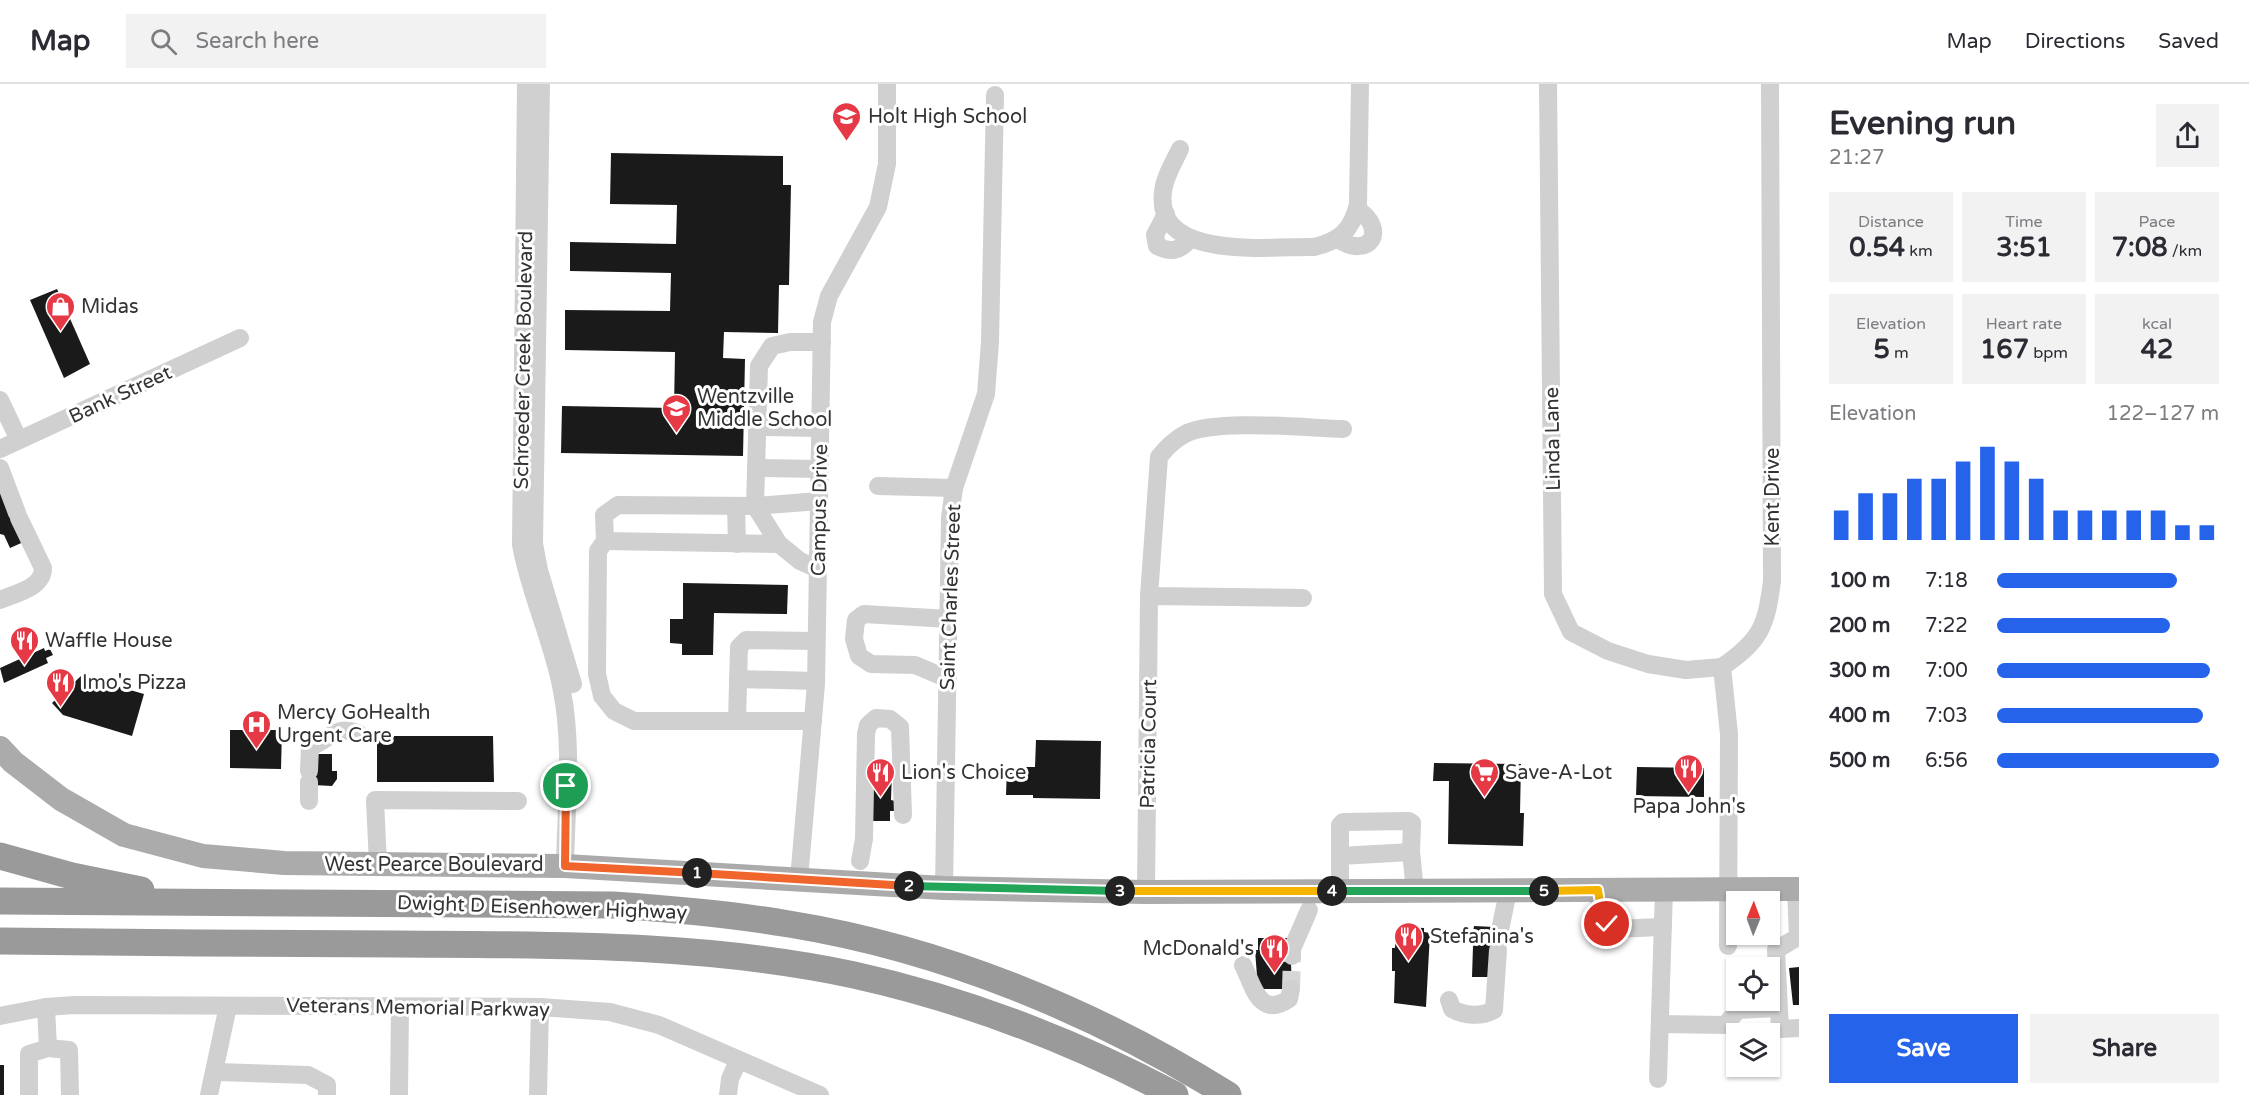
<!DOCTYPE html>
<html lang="en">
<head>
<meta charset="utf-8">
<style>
  :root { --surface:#fff; --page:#f2f2f3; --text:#2b2b33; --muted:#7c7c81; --line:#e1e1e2; --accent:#2563eb }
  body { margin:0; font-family:"Varela Round",sans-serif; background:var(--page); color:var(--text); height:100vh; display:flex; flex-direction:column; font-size:22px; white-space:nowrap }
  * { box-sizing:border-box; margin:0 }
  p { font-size:20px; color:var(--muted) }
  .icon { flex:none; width:33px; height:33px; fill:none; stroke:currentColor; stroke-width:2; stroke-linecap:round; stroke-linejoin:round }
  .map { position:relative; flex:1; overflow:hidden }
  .side { display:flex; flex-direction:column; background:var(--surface); width:450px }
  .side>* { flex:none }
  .needle { width:39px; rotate:1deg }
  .controls { position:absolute; left:1726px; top:807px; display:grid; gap:12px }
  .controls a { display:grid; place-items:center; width:54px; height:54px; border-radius:0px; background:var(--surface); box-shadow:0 2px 4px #0004; font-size:30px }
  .pin { position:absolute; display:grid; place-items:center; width:51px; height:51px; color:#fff; margin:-26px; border:3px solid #fff; border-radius:50%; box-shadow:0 2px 6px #0007 }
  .km { position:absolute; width:30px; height:30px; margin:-15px; border-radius:50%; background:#222; color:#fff; font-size:16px; line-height:30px; text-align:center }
  .round { display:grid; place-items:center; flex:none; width:63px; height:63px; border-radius:0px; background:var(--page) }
  .overview { display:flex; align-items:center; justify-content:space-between; height:102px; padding:0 30px }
  h1 { font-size:33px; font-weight:800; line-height:45px }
  .stats { display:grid; grid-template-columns:repeat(3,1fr); gap:9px; height:102px; padding:6px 30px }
  .stats div { display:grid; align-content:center; border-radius:0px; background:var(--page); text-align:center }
  .stats b { font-size:26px; font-weight:800 }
  .stats small { font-size:16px; font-weight:400 }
  .stats p { font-size:16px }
  .chart { height:168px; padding:12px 30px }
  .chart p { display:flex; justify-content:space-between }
  .chart svg { width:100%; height:108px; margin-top:6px; stroke:var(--accent); stroke-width:6 }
  .cta { display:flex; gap:12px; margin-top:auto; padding:12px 30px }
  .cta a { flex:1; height:69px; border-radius:0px; background:var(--accent); color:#fff; font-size:24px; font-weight:800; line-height:69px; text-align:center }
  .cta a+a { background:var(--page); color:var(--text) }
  ul { padding:0 30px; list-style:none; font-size:20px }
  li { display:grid; grid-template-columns:96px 72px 1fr; align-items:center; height:45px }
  li i { height:15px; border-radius:8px; background:var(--accent) }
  header { display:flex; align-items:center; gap:36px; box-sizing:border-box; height:84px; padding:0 30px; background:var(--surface); border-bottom:2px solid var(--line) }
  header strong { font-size:28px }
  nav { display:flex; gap:33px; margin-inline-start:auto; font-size:21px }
  .search { width:420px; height:54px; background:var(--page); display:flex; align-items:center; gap:15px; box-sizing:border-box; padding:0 21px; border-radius:0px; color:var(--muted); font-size:22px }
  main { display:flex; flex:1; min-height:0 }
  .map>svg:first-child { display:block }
</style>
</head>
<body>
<header>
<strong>Map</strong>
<div class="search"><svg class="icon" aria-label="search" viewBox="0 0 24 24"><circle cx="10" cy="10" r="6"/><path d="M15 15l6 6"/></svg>Search here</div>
<nav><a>Map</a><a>Directions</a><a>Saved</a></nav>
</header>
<main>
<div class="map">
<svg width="1799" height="1011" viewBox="0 0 1799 1011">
  <rect width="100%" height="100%" fill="#fff"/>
  <!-- building -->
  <g fill="#1a1a1a">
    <path d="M611,69L783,72V101H791L789,201H779L778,249L724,248L723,274L745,275L743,372L561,369L562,322L674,324L675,268L565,266V226L670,227L671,189L570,187V158L676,160L677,121L610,120Z"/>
    <path d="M57,205L90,280L64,294L30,216Z"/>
    <path d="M0,407L28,456L10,464L4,451L0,450Z"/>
    <path d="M683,499L788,501L787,530L714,529L713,571H682V560L670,559V535H683Z"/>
    <path d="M44,564L45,567L50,565L53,571L46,574L48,579L4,599L0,584Z"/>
    <path d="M81,592L144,610L132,652L63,631L52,619Z"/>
    <path d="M230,646H282L281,685L230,684Z"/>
    <path d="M377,652H493L494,698H377Z"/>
    <path d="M1036,656L1101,657L1100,715L1033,714V711H1006L1007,683H1035Z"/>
    <path d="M313,670H332V687H337V695L332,702L313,701Z"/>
    <path d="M1434,679L1521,680L1520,729H1524L1523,762L1448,760L1449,697H1433Z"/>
    <path d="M1637,683L1704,684V713L1636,712Z"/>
    <path d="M871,687L892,688L891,716L895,717L894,727H890V737H872Z"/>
    <path d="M1474,842L1494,843L1493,893H1472L1473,862L1471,861Z"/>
    <path d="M1402,843L1424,844V848L1430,849L1426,923L1394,919L1395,887H1392V864H1395L1396,847H1402Z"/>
    <path d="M1258,854H1290L1292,905H1258L1255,866H1258Z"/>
    <path d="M1799,883V921H1793L1789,884Z"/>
    <rect x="0" y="981" width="4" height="30"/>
  </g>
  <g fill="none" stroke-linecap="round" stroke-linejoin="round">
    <!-- minor-tunnel -->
    <path stroke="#d6d6d6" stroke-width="18" stroke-dasharray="18 9" stroke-linecap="butt" d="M1291,905L1292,872"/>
    <!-- minor -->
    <g stroke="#d0d0d0" stroke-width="18">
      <path d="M526,0L521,461C530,511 553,557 562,607C573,664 566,724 565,782"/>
      <path d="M541,0L534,460L539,486L573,600"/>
      <path d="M1548,0L1553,510L1571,548L1608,567L1648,580L1686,586L1722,583"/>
      <path d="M1180,65C1174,78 1164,94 1163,108C1154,178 1272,162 1314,163C1340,157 1352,146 1358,120L1360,0"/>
      <path d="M1166,130L1155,151L1157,162C1171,169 1180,167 1190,155"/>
      <path d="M1338,155C1369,176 1389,146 1357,125"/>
      <path d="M0,316L19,356"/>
      <path d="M757,343L820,344"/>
      <path d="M0,365L240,254"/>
      <path d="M0,384L17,429"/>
      <path d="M756,384L819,385"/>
      <path d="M878,402L954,404"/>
      <path d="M736,422L737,460"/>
      <path d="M605,457L598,467L597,590L602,612L614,627L634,637H737"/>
      <path d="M779,460L755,422L759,282L772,262L790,258H822"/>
      <path d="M818,485L800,477L779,460L605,457L604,431L618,421L755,422L819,417"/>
      <path d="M1149,512L1159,373C1168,362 1175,355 1187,349C1218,335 1306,344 1343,345"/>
      <path d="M0,516C16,509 43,504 43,484L19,434"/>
      <path d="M1722,583C1761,556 1766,543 1772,497L1770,0"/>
      <path d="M1722,583L1729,650L1728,862"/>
      <path d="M738,595L816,597"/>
      <path d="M948,595L915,581L871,580L859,572L854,555L856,536L864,530L949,535"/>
      <path d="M813,637H737L739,563L746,556L816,557"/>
      <path d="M309,687L310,663C329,656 338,639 359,650"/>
      <path d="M309,717V698"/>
      <path d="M1411,768L1415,807"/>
      <path d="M1340,772L1411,768L1412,739L1409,737L1343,738L1340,741V807"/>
      <path d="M860,777L864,755L866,650L868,641L876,634L890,635L900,643L903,731"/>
      <path d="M378,780L375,716L518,717"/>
      <path d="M799,795L816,600L822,238L829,212L878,123L887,80V0"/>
      <path d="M944,804L950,434L954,404L986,310L990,258L995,11"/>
      <path d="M1796,805L1798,853L1776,866L1780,945L1799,944"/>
      <path d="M1598,806C1602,855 1623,843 1663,843"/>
      <path d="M1146,808L1149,512L1303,514"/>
      <path d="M1498,856L1506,817"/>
      <path d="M1292,872V865L1309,826"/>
      <path d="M1243,881C1253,901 1259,935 1289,915L1291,905"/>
      <path d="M1449,916L1452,925C1465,932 1481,933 1494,926L1498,866"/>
      <path d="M46,923L48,964L69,966L70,1011"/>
      <path d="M0,932L46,923L75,921L540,923L610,928L659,941L820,1011"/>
      <path d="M1660,940L1725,941L1738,926L1777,924"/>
      <path d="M216,988L308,991L327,1001V1011"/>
      <path d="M1658,995L1664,806"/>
      <path d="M29,1011V970L48,964"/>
      <path d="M209,1011L228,922"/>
      <path d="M399,1011L400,923"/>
      <path d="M538,1011L540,923"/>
      <path d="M728,1011L730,995L738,977"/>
    </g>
    <!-- major -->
    <path stroke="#ababab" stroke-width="24" d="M0,664L13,678L61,715L124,751L203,772L284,779L565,782L944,804L1146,808L1799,805"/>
    <!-- highway -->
    <g stroke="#9a9a9a" stroke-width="27">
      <path d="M0,772L72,792L141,806"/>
      <path d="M0,817L613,821C672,825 731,830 789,840C943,865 1096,928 1228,1011"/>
      <path d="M0,857C133,858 265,860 398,860C550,861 705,859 854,891C967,916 1073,957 1175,1011"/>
    </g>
  </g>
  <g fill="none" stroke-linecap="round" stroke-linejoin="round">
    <defs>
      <path id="split-1" d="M566,702L565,782L697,789"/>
      <path id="split-2" d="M697,789L909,802"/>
      <path id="split-3" d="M909,802L1120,807"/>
      <path id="split-4" d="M1120,807H1332"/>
      <path id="split-5" d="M1332,807H1544"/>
      <path id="split-6" d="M1544,807L1598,806L1602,833L1607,840"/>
    </defs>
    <!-- split-1 casing -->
    <use href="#split-1" stroke="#fff" stroke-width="12"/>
    <!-- split-2 casing -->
    <use href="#split-2" stroke="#fff" stroke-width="12"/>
    <!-- split-3 casing -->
    <use href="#split-3" stroke="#fff" stroke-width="12"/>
    <!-- split-4 casing -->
    <use href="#split-4" stroke="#fff" stroke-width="12"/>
    <!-- split-5 casing -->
    <use href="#split-5" stroke="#fff" stroke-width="12"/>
    <!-- split-6 casing -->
    <use href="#split-6" stroke="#fff" stroke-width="12"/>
    <!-- split-1 -->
    <use href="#split-1" stroke="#f0652b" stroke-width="8"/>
    <!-- split-2 -->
    <use href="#split-2" stroke="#f0652b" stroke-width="8"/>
    <!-- split-3 -->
    <use href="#split-3" stroke="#22a559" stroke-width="8"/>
    <!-- split-4 -->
    <use href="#split-4" stroke="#f5b400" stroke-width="8"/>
    <!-- split-5 -->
    <use href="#split-5" stroke="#22a559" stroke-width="8"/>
    <!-- split-6 -->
    <use href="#split-6" stroke="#f5b400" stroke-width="8"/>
  </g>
  <!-- icons -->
  <defs>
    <symbol id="school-pin" viewBox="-11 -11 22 30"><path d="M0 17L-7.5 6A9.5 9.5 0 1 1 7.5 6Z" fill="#e63946" stroke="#fff"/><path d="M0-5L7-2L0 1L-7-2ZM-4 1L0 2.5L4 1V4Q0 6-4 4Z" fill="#fff"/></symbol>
    <symbol id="shop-pin" viewBox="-11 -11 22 30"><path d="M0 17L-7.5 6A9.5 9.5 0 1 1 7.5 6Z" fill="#e63946" stroke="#fff"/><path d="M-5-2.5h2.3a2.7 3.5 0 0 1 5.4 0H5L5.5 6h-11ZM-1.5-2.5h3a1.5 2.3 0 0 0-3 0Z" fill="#fff"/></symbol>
    <symbol id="restaurant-pin" viewBox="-11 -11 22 30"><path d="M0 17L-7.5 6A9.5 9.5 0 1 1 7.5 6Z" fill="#e63946" stroke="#fff"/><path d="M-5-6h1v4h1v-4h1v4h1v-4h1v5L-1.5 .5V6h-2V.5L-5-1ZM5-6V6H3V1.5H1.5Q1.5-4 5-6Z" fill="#fff"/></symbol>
    <symbol id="hospital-pin" viewBox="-11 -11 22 30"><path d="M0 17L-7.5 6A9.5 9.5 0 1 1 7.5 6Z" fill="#e63946" stroke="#fff"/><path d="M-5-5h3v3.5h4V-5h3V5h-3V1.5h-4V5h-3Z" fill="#fff"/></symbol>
    <symbol id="supermarket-pin" viewBox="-11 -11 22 30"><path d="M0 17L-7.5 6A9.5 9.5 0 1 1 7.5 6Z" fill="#e63946" stroke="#fff"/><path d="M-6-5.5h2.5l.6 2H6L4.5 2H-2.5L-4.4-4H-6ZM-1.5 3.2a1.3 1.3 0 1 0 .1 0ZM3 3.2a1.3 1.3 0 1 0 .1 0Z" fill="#fff"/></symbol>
  </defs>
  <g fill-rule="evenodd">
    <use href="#school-pin" x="830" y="16" width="33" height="45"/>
    <use href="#shop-pin" x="44" y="206" width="33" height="45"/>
    <use href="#school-pin" x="660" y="308" width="33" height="45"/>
    <use href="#restaurant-pin" x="8" y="540" width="33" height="45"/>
    <use href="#restaurant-pin" x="44" y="582" width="33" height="45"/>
    <use href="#hospital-pin" x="240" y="624" width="33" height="45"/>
    <use href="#restaurant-pin" x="1672" y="668" width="33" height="45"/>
    <use href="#restaurant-pin" x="864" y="672" width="33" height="45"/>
    <use href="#supermarket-pin" x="1468" y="672" width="33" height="45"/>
    <use href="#restaurant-pin" x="1392" y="836" width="33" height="45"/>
    <use href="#restaurant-pin" x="1258" y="848" width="33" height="45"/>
  </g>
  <g text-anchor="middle" stroke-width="6" stroke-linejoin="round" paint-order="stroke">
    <!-- poi labels -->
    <g font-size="20" fill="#333" stroke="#fff" text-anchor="start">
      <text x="868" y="39">Holt High School</text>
      <text x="81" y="229">Midas</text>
      <text x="697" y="319">Wentzville<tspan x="697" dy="23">Middle School</tspan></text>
      <text x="45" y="563">Waffle House</text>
      <text x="82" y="605">Imo's Pizza</text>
      <text x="277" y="635">Mercy GoHealth<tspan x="277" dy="23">Urgent Care</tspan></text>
      <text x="901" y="695">Lion's Choice</text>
      <text x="1505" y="695">Save-A-Lot</text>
      <text x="1689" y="729" text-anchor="middle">Papa John's</text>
      <text x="1430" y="859">Stefanina's</text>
      <text x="1254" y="871" text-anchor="end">McDonald's</text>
    </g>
    <!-- street labels -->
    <g font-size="20" fill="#333" stroke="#fff">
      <text transform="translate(523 276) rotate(-89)" y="7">Schroeder Creek Boulevard</text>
      <text transform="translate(120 310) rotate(-25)" y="7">Bank Street</text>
      <text transform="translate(1552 355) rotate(-91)" y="7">Linda Lane</text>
      <text transform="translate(1772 413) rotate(-90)" y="7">Kent Drive</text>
      <text transform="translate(819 426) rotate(-89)" y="7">Campus Drive</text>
      <text transform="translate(950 513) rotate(-88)" y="7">Saint Charles Street</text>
      <text transform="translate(1148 660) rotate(-89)" y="7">Patricia Court</text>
      <text x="434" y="787">West Pearce Boulevard</text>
      <text transform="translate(542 823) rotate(2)" y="7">Dwight D Eisenhower Highway</text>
      <text transform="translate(418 923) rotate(1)" y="7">Veterans Memorial Parkway</text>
    </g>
  </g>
</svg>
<div class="controls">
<a><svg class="needle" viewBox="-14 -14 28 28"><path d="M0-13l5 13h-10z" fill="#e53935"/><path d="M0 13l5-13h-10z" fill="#7c7c81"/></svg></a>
<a><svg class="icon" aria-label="locate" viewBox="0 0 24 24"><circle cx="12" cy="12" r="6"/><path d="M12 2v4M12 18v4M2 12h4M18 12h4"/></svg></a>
<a><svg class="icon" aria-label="layers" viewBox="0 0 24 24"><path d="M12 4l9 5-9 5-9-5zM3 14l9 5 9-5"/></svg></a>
</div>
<div class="pin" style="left:566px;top:702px;background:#1e9e55"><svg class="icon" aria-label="arrive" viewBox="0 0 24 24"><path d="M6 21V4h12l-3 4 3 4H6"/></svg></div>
<div class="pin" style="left:1607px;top:840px;background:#d93025"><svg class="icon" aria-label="check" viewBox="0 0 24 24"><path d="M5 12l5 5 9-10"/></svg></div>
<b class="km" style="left:697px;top:789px">1</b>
<b class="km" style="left:909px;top:802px">2</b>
<b class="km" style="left:1120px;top:807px">3</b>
<b class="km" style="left:1332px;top:807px">4</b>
<b class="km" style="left:1544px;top:807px">5</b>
</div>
<section class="side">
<div class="overview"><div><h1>Evening run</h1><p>21:27</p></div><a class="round"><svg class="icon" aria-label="share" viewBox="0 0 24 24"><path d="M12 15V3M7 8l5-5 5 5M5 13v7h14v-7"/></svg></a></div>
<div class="stats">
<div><p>Distance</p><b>0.54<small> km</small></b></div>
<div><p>Time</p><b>3:51</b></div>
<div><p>Pace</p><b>7:08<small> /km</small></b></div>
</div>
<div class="stats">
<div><p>Elevation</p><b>5<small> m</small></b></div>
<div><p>Heart rate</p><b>167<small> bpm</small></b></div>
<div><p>kcal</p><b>42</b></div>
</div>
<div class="chart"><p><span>Elevation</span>122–127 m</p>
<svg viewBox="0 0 160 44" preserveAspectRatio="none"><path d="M5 44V32M15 44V25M25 44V25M35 44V19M45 44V19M55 44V12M65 44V6M75 44V12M85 44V19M95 44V32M105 44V32M115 44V32M125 44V32M135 44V32M145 44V38M155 44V38"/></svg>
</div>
<ul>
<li><b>100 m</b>7:18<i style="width:81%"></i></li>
<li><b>200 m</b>7:22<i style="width:78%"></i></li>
<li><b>300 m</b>7:00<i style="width:96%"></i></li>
<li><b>400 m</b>7:03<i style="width:93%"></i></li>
<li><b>500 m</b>6:56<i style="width:100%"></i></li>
</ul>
<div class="cta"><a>Save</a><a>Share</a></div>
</section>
</main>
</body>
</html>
